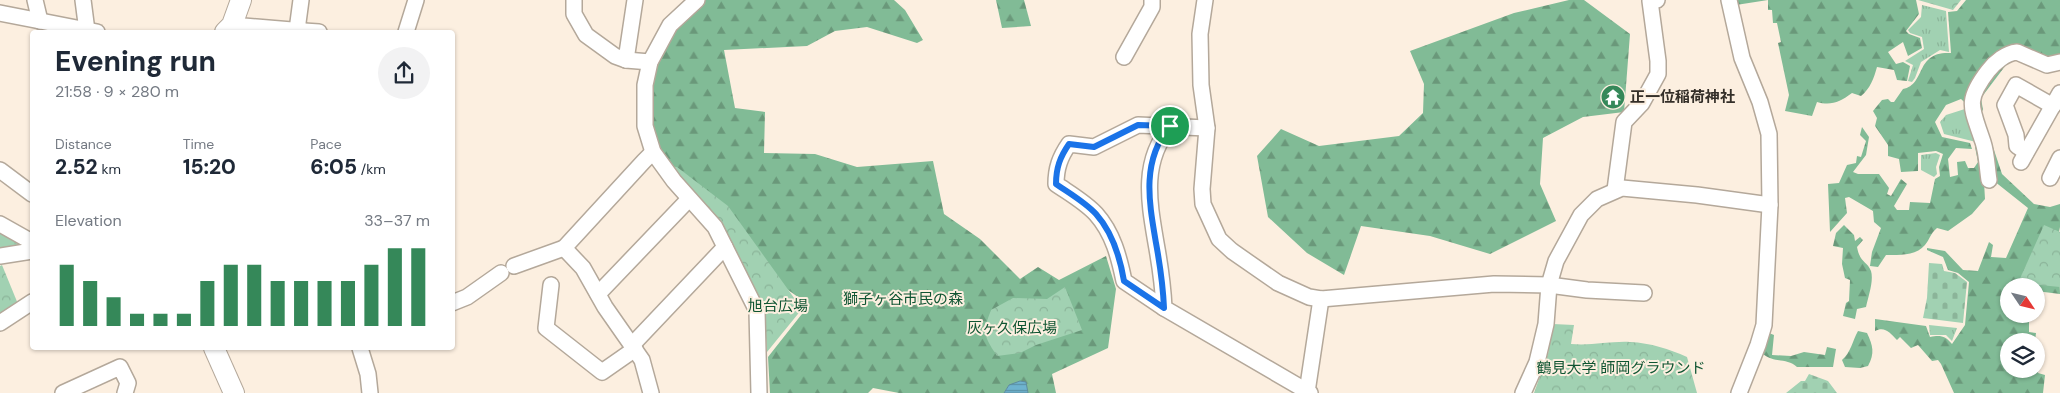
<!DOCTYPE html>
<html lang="en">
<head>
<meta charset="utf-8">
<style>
  :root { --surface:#fff; --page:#f2f2f3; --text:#1f2937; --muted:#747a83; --accent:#358859 }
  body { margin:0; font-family:"DM Sans","Noto Sans JP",sans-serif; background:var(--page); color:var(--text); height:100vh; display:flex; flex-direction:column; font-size:19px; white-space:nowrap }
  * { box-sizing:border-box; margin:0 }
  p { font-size:16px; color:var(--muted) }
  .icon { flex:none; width:28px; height:28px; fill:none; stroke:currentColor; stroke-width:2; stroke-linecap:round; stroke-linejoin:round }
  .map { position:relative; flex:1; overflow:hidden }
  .drawer { position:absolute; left:30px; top:30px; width:425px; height:320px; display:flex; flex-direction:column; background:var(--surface); border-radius:5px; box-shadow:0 1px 4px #0004 }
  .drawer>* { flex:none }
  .needle { width:32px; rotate:125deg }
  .buttons { position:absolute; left:2000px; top:278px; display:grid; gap:10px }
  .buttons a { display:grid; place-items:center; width:45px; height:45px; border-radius:50%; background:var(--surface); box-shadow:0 1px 4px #0004; font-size:25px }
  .pin { position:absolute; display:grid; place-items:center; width:42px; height:42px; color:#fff; margin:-21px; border:2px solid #fff; border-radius:50%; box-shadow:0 1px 5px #0007 }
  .round { display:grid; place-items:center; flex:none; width:52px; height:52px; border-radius:26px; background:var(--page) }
  .head { display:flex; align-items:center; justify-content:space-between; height:85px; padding:0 25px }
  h1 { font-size:28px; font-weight:800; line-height:38px }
  .stats { display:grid; grid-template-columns:repeat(3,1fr); gap:8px; height:85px; padding:5px 25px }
  .stats div { display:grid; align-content:center }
  .stats b { font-size:21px; font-weight:800 }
  .stats small { font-size:14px; font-weight:400 }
  .stats p { font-size:14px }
  .chart { height:140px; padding:10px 25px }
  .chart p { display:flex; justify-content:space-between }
  .chart svg { width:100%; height:90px; margin-top:5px; stroke:var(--accent); stroke-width:6 }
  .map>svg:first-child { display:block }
</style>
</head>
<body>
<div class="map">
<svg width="2060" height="393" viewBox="0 0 2060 393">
  <defs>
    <pattern id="grass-tufts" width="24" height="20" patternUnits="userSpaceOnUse" patternTransform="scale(1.25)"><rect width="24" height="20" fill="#a1d1b2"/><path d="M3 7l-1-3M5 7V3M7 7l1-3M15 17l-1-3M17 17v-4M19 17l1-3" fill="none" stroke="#8bb499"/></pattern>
    <pattern id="forest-firs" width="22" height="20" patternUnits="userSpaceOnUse" patternTransform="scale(1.25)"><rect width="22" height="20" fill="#81bb96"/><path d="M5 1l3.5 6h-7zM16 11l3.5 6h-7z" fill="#6a987a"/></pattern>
    <pattern id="cemetery-stones" width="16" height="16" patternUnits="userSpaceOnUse" patternTransform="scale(1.25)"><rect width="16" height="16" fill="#a1d1b2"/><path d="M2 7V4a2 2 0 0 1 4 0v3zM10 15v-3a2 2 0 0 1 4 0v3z" fill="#8bb499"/></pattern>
    <pattern id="park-crowns" width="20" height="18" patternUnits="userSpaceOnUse" patternTransform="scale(1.25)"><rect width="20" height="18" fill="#a1d1b2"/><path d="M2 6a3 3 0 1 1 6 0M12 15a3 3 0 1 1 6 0" fill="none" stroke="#8bb499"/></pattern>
    <pattern id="water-rules" width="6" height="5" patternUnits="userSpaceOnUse" patternTransform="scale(1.25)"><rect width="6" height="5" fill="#6eb3cf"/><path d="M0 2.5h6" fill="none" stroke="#5b92a8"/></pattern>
  </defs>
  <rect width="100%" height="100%" fill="#fcefe0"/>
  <!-- grass -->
  <g fill="url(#grass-tufts)">
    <path d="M1922,5L1946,11L1949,52L1940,50L1921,62L1915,78L1912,82L1908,81L1913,65L1905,61L1924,49L1922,37L1910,33L1908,30L1921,17Z"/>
    <path d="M1968,108L1980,143L1944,134L1940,122L1946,115Z"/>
    <path d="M1936,153L1940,155L1936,167L1937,174L1934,177L1921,170V155Z"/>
    <path d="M1929,325L1957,328L1952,341L1946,335H1930Z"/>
  </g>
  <!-- forest -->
  <g fill="url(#forest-firs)">
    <path d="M705,0H894L905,10L923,40L917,43L867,27L835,31L807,46L724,50L735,108L765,112L764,153L815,154L857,167L933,161L944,214L980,239L1020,279L1038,267L1059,280L1106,256L1116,289L1108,348L1052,374L1056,393H1028V391L1009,385L1004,393H899L873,388L868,393H770L768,357L809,305L752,264L665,161L653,134L650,89L659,56L682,22Z"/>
    <path d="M996,0H1024L1031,26L1002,28Z"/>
    <path d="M1569,0H1584L1630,34L1624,112L1583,117L1543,138L1540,184L1556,221L1490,254L1430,236L1361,226L1344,275L1307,253L1268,217L1257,156L1281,129L1319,146L1399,136L1423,113L1424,84L1410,51L1514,13Z"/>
    <path d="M1735,0H1916L1919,14L1906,31L1909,34L1920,38L1922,48L1908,56L1903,42L1888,52L1896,64L1903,62L1910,66L1907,81L1897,80L1894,70L1877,67C1874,78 1870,89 1861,96L1852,93C1840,102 1831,106 1817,102L1812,116L1785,111L1789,95L1778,43L1781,42L1777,23H1773L1772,10H1768V0L1736,5Z"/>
    <path d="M1966,0H2060V59L2047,63L2018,49L1981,98L1983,110L1978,115L1961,99L1946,105L1935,122L1942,137L1970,143L1972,149L1956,148L1948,159L1950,177L1958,175L1957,162L1965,161L1968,168H1974L1978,162L1975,147L1982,148L1985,199L1972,214L1948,231L1937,228C1930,234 1930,239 1925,245C1916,256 1899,255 1886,255L1878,267L1870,266L1872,252L1881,228L1874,222L1873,211L1849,197L1845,198L1847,213L1830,232L1828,184L1839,183L1847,165L1856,163L1857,156L1861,157L1866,141L1860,135L1862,127L1869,137L1866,155L1853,172L1858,174H1879L1889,188L1887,194L1891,196L1901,179L1907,184L1894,206L1897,210H1909L1910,202L1930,203L1935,179L1940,176L1939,167L1943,154L1936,151L1918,153V171L1901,172L1899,159L1888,156V145L1875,126L1877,118L1873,111L1882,100L1888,99L1891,102H1894L1903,89C1927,84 1914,51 1951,53L1948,12L1957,11Z"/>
    <path d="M1983,117L2002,174L2034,204L2050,207L2060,204V227L2058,237L2060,294L2036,291V286H2009V314H2024L2023,317L2029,322V332L2036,333L2035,341H2009V369H2036V352L2041,353L2038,373L2045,375L2043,393H1954L1941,364L1938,360L1932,361L1918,345L1911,348L1900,337L1897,340C1890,333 1885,326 1875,331V319L1926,326L1930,337C1941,335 1945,336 1952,344L1965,325L1969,282L1958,273L1948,270L1943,257L1927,250V248L1945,251L1963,270L1978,271L1989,242L1993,245L1991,257L2006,258L2028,208L1994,181L1979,120Z"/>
    <path d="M1844,225L1854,235L1855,241L1860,237L1863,240L1857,247C1860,263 1867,261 1871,271C1874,281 1868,297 1866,307L1857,309L1855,319L1843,316L1846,303L1849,301L1850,280L1845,278L1842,264L1843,248L1833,246L1836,233Z"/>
    <path d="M1858,331L1867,333C1873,346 1875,353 1868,366L1860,368L1845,367L1842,360C1851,352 1852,342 1858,331Z"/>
    <path d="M1769,333L1774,335L1772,355L1791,356L1804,352L1825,355L1827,347L1836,349L1833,367H1797C1787,358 1774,363 1763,354L1764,338Z"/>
  </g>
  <!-- cemetery -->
  <g fill="url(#cemetery-stones)">
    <path d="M1929,263L1942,264L1944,271L1955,273L1967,282L1963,323L1923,318L1927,298Z"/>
    <path d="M1809,374L1828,381L1837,393H1786L1801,381H1805Z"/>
  </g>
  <!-- park -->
  <g fill="url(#park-crowns)">
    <path d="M1918,0H1961L1953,10Z"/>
    <path d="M666,166L677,167L728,206L802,309L767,352L765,324L758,297Z"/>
    <path d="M2044,225L2060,232V287L2018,283Z"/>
    <path d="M0,230L31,247L0,252Z"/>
    <path d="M2,265L18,304L0,315V266Z"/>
    <path d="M1065,287L1082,330L1036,345L1020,353L997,356C984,336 982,333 991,310L1013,298L1047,299Z"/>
    <path d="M1553,324L1574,325L1571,344C1591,346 1610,341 1630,342C1651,343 1669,349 1687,357L1697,393H1534L1548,354Z"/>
  </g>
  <!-- water -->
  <path fill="url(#water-rules)" stroke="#5d8b9d" d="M1020,381L1026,382L1028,393H1004L1009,385Z"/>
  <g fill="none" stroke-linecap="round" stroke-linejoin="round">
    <defs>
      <g id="minor">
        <path d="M35,0L40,21"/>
        <path d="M83,0L87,31"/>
        <path d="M574,0V14L586,35L615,56L626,60L650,62"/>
        <path d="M697,0L670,25L650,62L645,85V126L653,152L674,181L715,227L757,311L759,393"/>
        <path d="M1205,0L1200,34L1201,85L1207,128L1202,189L1203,204L1219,239L1232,251L1278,283L1309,297L1321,299L1494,284L1549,285L1587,290L1644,293"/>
        <path d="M1729,0L1742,58L1760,102L1769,134L1770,205L1764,325L1758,345L1739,393"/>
        <path d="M0,13L97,32"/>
        <path d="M232,25L304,31V32"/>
        <path d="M297,30L301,0"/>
        <path d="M304,31L319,32"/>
        <path d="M406,32L416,0"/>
        <path d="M1124,57L1152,7V0"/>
        <path d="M626,60L635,0"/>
        <path d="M1171,126C1141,161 1149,202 1156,243C1160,265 1163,286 1164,308L1310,393"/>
        <path d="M2026,152L2017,146L2016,135L2005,105L2016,85L2053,106"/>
        <path d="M2021,162L2060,93"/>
        <path d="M0,170L32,194"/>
        <path d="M2050,178L2060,158"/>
        <path d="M1989,180C1987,168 1987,154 1983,142C1972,108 1964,102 1988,71C1995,62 2006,53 2017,52L2047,65L2060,62"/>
        <path d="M1615,190L1624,122L1642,103L1658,74V61L1650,1L1657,0"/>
        <path d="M0,224L32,242"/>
        <path d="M0,256L32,251"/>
        <path d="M514,266L564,248"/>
        <path d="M551,285L546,328L602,372L635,349"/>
        <path d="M598,294L689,199"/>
        <path d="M452,303L467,297L501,273"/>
        <path d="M1164,308L1124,281C1119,257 1113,233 1096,214C1085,202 1069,193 1056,184C1056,168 1060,157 1069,144L1094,147L1138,125L1207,128"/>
        <path d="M0,323L32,302"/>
        <path d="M632,345L725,247"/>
        <path d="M360,348L368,374L370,393"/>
        <path d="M1307,392L1321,299"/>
        <path d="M63,393L120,367L128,383L125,393"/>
        <path d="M651,393L642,360L605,307L583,268L564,248L644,161L653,152"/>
        <path d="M1523,393L1537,362L1546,324L1549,285L1556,261L1581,215L1597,199L1622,188L1697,195L1770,205"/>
      </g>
      <g id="secondary">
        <path d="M225,32L232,25L241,0"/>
        <path d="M214,348L234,393"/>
      </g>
    </defs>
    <!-- minor casing -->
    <use href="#minor" stroke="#b4a89a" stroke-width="18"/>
    <!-- secondary casing -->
    <use href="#secondary" stroke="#b4a89a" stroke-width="22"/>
    <!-- minor -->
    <use href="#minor" stroke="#fff" stroke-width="15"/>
    <!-- secondary -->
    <use href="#secondary" stroke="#fff" stroke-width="20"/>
  </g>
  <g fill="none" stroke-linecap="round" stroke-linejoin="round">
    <defs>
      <path id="route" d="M1138,125L1170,126C1141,161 1149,202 1156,243C1160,265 1163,286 1164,308L1124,281C1120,257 1113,233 1096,214C1085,202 1069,193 1056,184C1056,168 1060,157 1069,144L1094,147Z"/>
    </defs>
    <!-- route casing -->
    <use href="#route" stroke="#fff" stroke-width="10"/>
    <!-- route -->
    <use href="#route" stroke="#1a73e8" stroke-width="6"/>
  </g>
  <!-- icons -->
  <defs>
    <symbol id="temple-disc" viewBox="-11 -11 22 22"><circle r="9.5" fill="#358859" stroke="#fcefe0"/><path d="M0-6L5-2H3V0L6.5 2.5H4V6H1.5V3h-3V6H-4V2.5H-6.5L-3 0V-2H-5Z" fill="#fff"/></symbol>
  </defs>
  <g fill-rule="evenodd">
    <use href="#temple-disc" x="1599" y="83" width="28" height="28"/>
  </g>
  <g text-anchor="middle" stroke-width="4" stroke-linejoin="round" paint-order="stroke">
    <!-- poi labels -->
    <g font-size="15" font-weight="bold" fill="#342f29" stroke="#fcefe0" text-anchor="start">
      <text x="1630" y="102">正一位稲荷神社</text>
    </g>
    <!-- park labels -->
    <g font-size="15" fill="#0f5532" stroke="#fcefe0">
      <text x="903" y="304">獅子ヶ谷市民の森</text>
      <text x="778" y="311">旭台広場</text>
      <text x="1012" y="333">灰ヶ久保広場</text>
      <text x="1621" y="373">鶴見大学 師岡グラウンド</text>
    </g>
  </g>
</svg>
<div class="buttons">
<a><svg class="needle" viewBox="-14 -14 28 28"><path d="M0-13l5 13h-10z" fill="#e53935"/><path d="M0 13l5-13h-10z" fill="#747a83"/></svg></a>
<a><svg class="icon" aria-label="layers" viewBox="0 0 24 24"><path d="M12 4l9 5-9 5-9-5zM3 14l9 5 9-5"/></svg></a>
</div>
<div class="pin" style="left:1170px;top:126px;background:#1e9e55"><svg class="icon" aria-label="arrive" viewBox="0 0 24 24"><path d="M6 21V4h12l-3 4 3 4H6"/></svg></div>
<section class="drawer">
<div class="head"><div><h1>Evening run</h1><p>21:58 · 9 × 280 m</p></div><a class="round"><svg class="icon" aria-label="share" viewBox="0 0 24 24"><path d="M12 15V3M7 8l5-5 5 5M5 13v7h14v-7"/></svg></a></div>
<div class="stats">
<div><p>Distance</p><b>2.52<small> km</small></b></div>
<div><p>Time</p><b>15:20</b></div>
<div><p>Pace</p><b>6:05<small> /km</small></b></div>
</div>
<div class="chart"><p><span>Elevation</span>33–37 m</p>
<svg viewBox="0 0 160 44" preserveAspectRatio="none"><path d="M5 44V14M15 44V22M25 44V30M35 44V38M45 44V38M55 44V38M65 44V22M75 44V14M85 44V14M95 44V22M105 44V22M115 44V22M125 44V22M135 44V14M145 44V6M155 44V6"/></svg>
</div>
</section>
</div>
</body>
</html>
